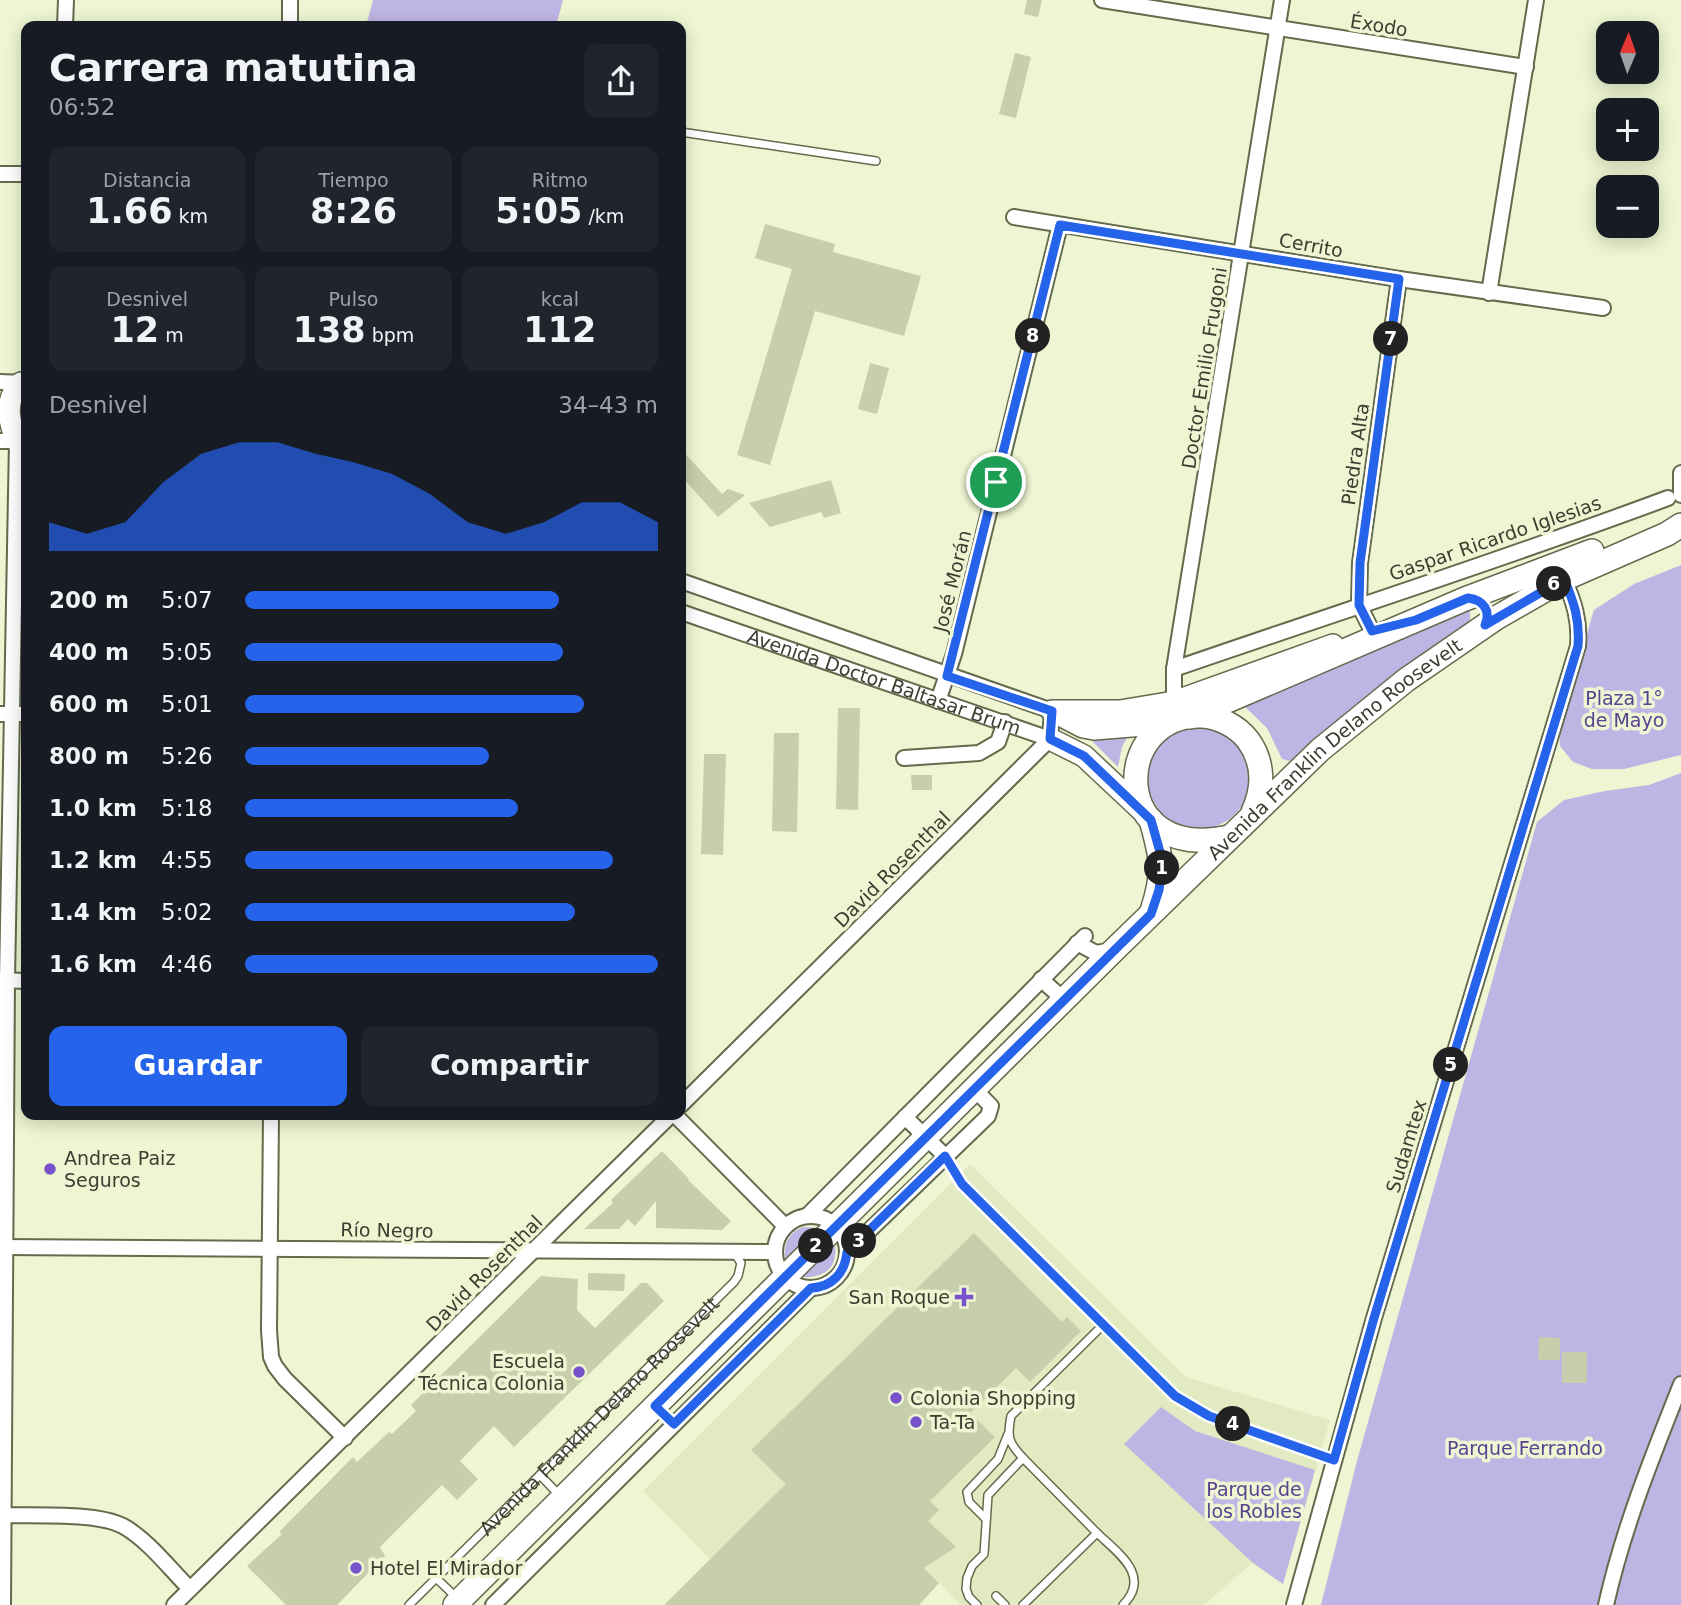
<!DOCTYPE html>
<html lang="es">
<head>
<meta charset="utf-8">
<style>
  :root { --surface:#171b24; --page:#20242c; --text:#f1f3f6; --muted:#9ea1a6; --accent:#2563eb }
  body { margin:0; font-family:"DejaVu Sans",sans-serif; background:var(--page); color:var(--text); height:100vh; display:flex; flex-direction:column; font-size:26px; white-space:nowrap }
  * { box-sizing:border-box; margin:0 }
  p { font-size:23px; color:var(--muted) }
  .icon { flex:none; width:38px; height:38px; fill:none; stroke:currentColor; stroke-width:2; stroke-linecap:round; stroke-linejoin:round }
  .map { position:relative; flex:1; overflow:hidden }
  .drawer { position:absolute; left:21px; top:21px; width:665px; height:1099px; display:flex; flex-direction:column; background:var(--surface); border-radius:14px; box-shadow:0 4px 18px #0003 }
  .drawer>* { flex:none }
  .needle { width:46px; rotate:2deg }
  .tools { position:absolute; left:1596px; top:21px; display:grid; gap:14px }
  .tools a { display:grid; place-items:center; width:63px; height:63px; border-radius:14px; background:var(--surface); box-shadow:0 4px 18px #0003; font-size:35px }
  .pin { position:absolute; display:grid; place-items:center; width:60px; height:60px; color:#fff; margin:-30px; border:4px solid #fff; border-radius:50%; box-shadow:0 2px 7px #0007 }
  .km { position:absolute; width:35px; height:35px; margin:-18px; border-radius:50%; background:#222; color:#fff; font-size:19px; line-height:35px; text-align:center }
  .round { display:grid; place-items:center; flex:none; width:74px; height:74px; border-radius:14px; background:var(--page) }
  .headline { display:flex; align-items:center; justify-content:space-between; height:119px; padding:0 28px }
  h1 { font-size:38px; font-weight:800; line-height:52px }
  .metrics { display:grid; grid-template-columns:repeat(3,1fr); gap:10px; height:119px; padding:7px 28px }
  .metrics div { display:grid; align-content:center; border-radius:14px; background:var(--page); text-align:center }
  .metrics b { font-size:35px; font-weight:800 }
  .metrics small { font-size:19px; font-weight:400 }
  .metrics p { font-size:19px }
  .chart { height:196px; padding:14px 28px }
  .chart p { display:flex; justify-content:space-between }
  .chart svg { width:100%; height:126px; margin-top:7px; fill:var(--accent); opacity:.7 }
  .button { display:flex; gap:14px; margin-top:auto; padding:14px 28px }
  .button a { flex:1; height:80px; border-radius:14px; background:var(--accent); color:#fff; font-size:28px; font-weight:800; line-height:80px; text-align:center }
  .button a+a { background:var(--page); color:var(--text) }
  ul { padding:0 28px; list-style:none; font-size:23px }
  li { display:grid; grid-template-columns:112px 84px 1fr; align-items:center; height:52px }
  li i { height:18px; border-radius:9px; background:var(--accent) }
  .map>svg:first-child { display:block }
</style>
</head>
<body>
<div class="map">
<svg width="1681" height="1605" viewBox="0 0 1681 1605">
  <rect width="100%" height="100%" fill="#edf5d2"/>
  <!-- built -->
  <path fill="#e1eac0" d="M970,1164L1186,1377L1330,1420L1283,1584L1252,1563L1204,1605H961L815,1455L712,1561L643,1491Z"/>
  <!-- green -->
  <g fill="#bfb5e4">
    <path d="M373,0H563L556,26H366Z"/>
    <path d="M1681,565V755L1624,769H1592L1573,762L1560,746L1559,726L1594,610L1634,584Z"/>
    <path d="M1460,608H1467L1470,611V622L1379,687L1290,761L1282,759L1267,728L1244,706Z"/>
    <circle cx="1199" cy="778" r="51"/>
    <path d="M1129,734L1122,747L1118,767L1090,739Z"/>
    <path d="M1681,773V1605H1321L1357,1461L1537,822L1564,800L1605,791L1649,785Z"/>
    <path d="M803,1227L821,1228L786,1262C782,1246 788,1233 803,1227Z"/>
    <path d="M835,1245C838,1268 824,1278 803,1277Z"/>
    <path d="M1161,1407L1195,1431L1315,1470L1283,1584L1253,1563L1124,1444Z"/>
  </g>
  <!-- building -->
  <g fill="#c6ceac">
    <path d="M1027,0H1042L1038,17L1024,14Z"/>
    <path d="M1015,53L1031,57L1016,118L999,114Z"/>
    <path d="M765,224L835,244L833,252L921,276L904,336L815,311L770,465L737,455L792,269L755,258Z"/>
    <path d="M870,363L889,368L877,414L858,409Z"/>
    <path d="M681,449L722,494L728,489L745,495L718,517L681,476Z"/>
    <path d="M831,480L841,513L824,518L821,512L770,527L749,503Z"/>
    <path d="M838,708H860L858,810L836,809Z"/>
    <path d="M774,733H799L797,832L772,831Z"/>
    <path d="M704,754H726L723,855L701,854Z"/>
    <path d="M911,775H932V790H912Z"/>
    <path d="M662,1151L689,1179L688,1180L731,1221L722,1230L656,1228V1201L635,1226L628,1219L619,1229H584L613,1203L611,1200Z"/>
    <path d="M974,1233L1062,1322L1067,1317L1081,1331L1030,1382L1016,1368L970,1413L995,1437L930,1501L939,1510L928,1521L956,1547L924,1568L939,1583L919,1605H664L786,1484L751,1450Z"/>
    <path d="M588,1273L625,1274L624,1291L588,1290Z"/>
    <path d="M541,1276L578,1279L577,1310L595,1328L641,1283H647L664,1301L514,1447L494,1426L460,1461L478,1479L457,1500L442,1485L380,1547L385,1556L337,1605H286L247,1566L282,1534L279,1532L353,1457L357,1462L389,1432L392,1434L416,1411L411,1405Z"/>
    <path d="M1539,1337L1560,1338V1360H1538Z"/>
    <rect x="1562" y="1352" width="25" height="31"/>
  </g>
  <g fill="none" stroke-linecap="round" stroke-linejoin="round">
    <defs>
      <g id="lane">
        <path d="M681,132L876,161"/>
        <path d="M946,1158L962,1184L1175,1396L1209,1415L1334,1460"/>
        <path d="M540,1475L561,1497"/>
        <path d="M986,1519L969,1502L967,1492L998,1459L1008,1434"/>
        <path d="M1097,1533C1118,1553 1152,1576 1123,1605"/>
        <path d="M436,1578L458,1599"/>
        <path d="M996,1596L1005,1605"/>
        <path id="s1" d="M409,1605L734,1282L738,1276L741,1263L735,1254"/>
        <path d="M977,1605L969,1597L966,1589L967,1578L972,1566L984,1554L988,1495L1023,1458C1008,1442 1007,1437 1011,1416L1103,1325"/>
        <path d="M1023,1605L1097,1533L1023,1458"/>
      </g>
      <g id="street">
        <path d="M1102,0L1526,67"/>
        <path d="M65,26L66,0"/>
        <path d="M290,26V0"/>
        <path d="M0,174H26"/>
        <path d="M1014,217L1399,279L1603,308"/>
        <path d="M1489,293L1536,0"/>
        <path d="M0,382L25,383"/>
        <path d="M0,441H25"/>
        <path d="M1681,473V495"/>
        <path d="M681,581L1052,711L1050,739L681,1105"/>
        <path id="s2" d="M681,612L1050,739"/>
        <path d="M1372,631L1359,605L1360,563L1399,279"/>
        <path d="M1174,669C1339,612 1505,559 1668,498"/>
        <path d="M938,701L954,654L1060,225"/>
        <path d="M1174,702V669L1282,0"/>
        <path d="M0,714H26"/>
        <path d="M904,758L979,753L998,742L1005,722"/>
        <path d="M1077,943L1096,953L1112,950"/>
        <path d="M1041,979L1064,1000"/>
        <path d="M0,980L26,981"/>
        <path d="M271,1115L269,1330L271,1357L275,1366L285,1379L345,1438"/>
        <path d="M675,1115L785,1226"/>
        <path d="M905,1117L945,1156"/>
        <circle cx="811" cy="1252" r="36"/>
        <path d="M807,1216L1085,936"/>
        <path d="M0,1247L774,1252"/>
        <path d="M847,1252L988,1116L991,1106L974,1089"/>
        <path d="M0,1515C32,1516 97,1512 123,1526C147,1539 171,1570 190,1589"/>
        <path d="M3,1605L7,980L17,441"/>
        <path d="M174,1605L671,1115"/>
        <path d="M493,1605L811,1288"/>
        <path d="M1294,1605L1374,1318L1578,646C1580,620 1574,602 1564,579"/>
        <path d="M1606,1605C1623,1529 1652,1457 1681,1384"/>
      </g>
      <g id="secondary">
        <path d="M17,441C8,420 4,400 21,383"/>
        <path d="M1052,711H1120L1174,702L1333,645"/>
        <path d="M1060,715L1083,727L1094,729L1169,723"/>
        <path d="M1050,739L1084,756L1148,816"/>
      </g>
      <g id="primary">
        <path d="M1190,717L1465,599L1592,551"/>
        <path d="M1151,820C1162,859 1165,871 1152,911"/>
        <path d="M1229,837C1108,864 1111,713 1202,716C1219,717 1237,726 1248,740C1264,762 1264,788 1253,812"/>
        <path id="s3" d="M455,1605L1116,948L1320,750L1406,680L1496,618L1564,579L1667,534L1681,525"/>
      </g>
    </defs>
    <!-- lane casing -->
    <use href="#lane" stroke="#646a4c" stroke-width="10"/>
    <!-- street casing -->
    <use href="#street" stroke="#646a4c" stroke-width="18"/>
    <!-- secondary casing -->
    <use href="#secondary" stroke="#646a4c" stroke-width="24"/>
    <!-- primary casing -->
    <use href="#primary" stroke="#646a4c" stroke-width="26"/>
    <!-- lane -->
    <use href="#lane" stroke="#fff" stroke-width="7"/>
    <!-- street -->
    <use href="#street" stroke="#fff" stroke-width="14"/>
    <!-- secondary -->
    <use href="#secondary" stroke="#fff" stroke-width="21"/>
    <!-- primary -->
    <use href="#primary" stroke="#fff" stroke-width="23"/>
  </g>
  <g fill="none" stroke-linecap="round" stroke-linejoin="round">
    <defs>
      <path id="route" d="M1060,225L1399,279L1360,563L1359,605L1372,631L1416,620L1468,598C1484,600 1491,611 1485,625L1564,579C1574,602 1580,620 1578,646L1374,1318L1334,1460L1209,1416L1175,1396L962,1184L945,1156L847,1252C845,1273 832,1287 811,1288L674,1424L655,1406L1151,914L1159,890L1162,867L1160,852L1151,820L1084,756L1050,739L1052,711L947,676Z"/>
    </defs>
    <!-- route casing -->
    <use href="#route" stroke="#fff" stroke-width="14"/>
    <!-- route -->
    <use href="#route" stroke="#2563eb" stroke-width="9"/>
  </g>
  <!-- markers -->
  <g fill="#7852cb" stroke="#edf5d2" stroke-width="2.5">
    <circle cx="50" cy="1169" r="7"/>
    <path d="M960.5 1286.5h7v7h7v7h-7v7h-7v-7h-7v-7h7z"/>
    <circle cx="579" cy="1372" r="7"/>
    <circle cx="896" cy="1398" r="7"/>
    <circle cx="916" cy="1422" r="7"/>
    <circle cx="356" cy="1568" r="7"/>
  </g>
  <g text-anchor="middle" stroke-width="7" stroke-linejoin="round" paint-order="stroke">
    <!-- street labels -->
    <g font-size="19" fill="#3b3e30" stroke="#edf5d2">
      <text transform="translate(1379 25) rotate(9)" y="7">Éxodo</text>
      <text transform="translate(1311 245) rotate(10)" y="7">Cerrito</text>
      <text transform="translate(1204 368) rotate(-81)" y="7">Doctor Emilio Frugoni</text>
      <text transform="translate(1355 454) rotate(-82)" y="7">Piedra Alta</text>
      <text transform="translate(1495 538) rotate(-19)" y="7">Gaspar Ricardo Iglesias</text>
      <text transform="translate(952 581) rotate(-76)" y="7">José Morán</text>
      <text dy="7" stroke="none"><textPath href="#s2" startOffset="215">Avenida Doctor Baltasar Brum</textPath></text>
      <text dy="7" stroke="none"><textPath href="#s3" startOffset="1228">Avenida Franklin Delano Roosevelt</textPath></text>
      <text transform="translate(892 869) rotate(-45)" y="7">David Rosenthal</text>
      <text transform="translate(1406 1146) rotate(-73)" y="7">Sudamtex</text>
      <text transform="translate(387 1230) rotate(1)" y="7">Río Negro</text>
      <text transform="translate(484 1273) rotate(-45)" y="7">David Rosenthal</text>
      <text dy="7" stroke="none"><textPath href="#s1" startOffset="268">Avenida Franklin Delano Roosevelt</textPath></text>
    </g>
    <!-- park labels -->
    <g font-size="19" fill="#59428f" stroke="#edf5d2">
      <text x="1624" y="705">Plaza 1°<tspan x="1624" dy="22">de Mayo</tspan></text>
      <text x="1525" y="1455">Parque Ferrando</text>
      <text x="1254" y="1496">Parque de<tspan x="1254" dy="22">los Robles</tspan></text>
    </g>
    <!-- poi labels -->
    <g font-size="19" fill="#3b3e30" stroke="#edf5d2" text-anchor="start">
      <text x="64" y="1165">Andrea Paiz<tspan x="64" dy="22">Seguros</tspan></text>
      <text x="950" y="1304" text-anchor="end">San Roque</text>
      <text x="565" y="1368" text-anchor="end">Escuela<tspan x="565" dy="22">Técnica Colonia</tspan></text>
      <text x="910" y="1405">Colonia Shopping</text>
      <text x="930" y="1429">Ta-Ta</text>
      <text x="370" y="1575">Hotel El Mirador</text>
    </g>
  </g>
</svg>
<div class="tools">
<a><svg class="needle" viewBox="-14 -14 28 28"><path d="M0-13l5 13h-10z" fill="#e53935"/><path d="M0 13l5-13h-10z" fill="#9ea1a6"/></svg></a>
<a>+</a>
<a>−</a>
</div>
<div class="pin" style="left:996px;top:482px;background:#1e9e55"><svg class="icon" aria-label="arrive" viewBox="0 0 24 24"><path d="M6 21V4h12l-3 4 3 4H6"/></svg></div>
<b class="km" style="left:1162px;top:868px">1</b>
<b class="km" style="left:816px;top:1246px">2</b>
<b class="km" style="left:859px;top:1241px">3</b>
<b class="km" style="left:1233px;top:1424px">4</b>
<b class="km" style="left:1451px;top:1065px">5</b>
<b class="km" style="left:1554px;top:584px">6</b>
<b class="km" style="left:1391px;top:339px">7</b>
<b class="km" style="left:1033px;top:336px">8</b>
<section class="drawer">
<div class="headline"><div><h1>Carrera matutina</h1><p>06:52</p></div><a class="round"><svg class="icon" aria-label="share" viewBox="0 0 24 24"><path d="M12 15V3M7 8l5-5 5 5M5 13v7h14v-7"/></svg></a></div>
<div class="metrics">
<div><p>Distancia</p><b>1.66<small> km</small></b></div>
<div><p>Tiempo</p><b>8:26</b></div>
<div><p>Ritmo</p><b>5:05<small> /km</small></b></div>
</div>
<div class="metrics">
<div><p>Desnivel</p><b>12<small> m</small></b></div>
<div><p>Pulso</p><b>138<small> bpm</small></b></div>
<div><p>kcal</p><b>112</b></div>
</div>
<div class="chart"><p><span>Desnivel</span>34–43 m</p>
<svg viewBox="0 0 160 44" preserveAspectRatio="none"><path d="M0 44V34L10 38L20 34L30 20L40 10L50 6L60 6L70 10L80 13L90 17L100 24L110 34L120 38L130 34L140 27L150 27L160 34V44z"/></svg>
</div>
<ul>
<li><b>200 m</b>5:07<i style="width:76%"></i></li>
<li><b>400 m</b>5:05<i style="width:77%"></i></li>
<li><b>600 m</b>5:01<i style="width:82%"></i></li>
<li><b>800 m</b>5:26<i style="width:59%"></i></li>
<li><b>1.0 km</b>5:18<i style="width:66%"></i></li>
<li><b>1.2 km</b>4:55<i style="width:89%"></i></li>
<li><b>1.4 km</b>5:02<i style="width:80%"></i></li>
<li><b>1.6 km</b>4:46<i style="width:100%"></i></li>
</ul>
<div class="button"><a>Guardar</a><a>Compartir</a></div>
</section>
</div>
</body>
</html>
